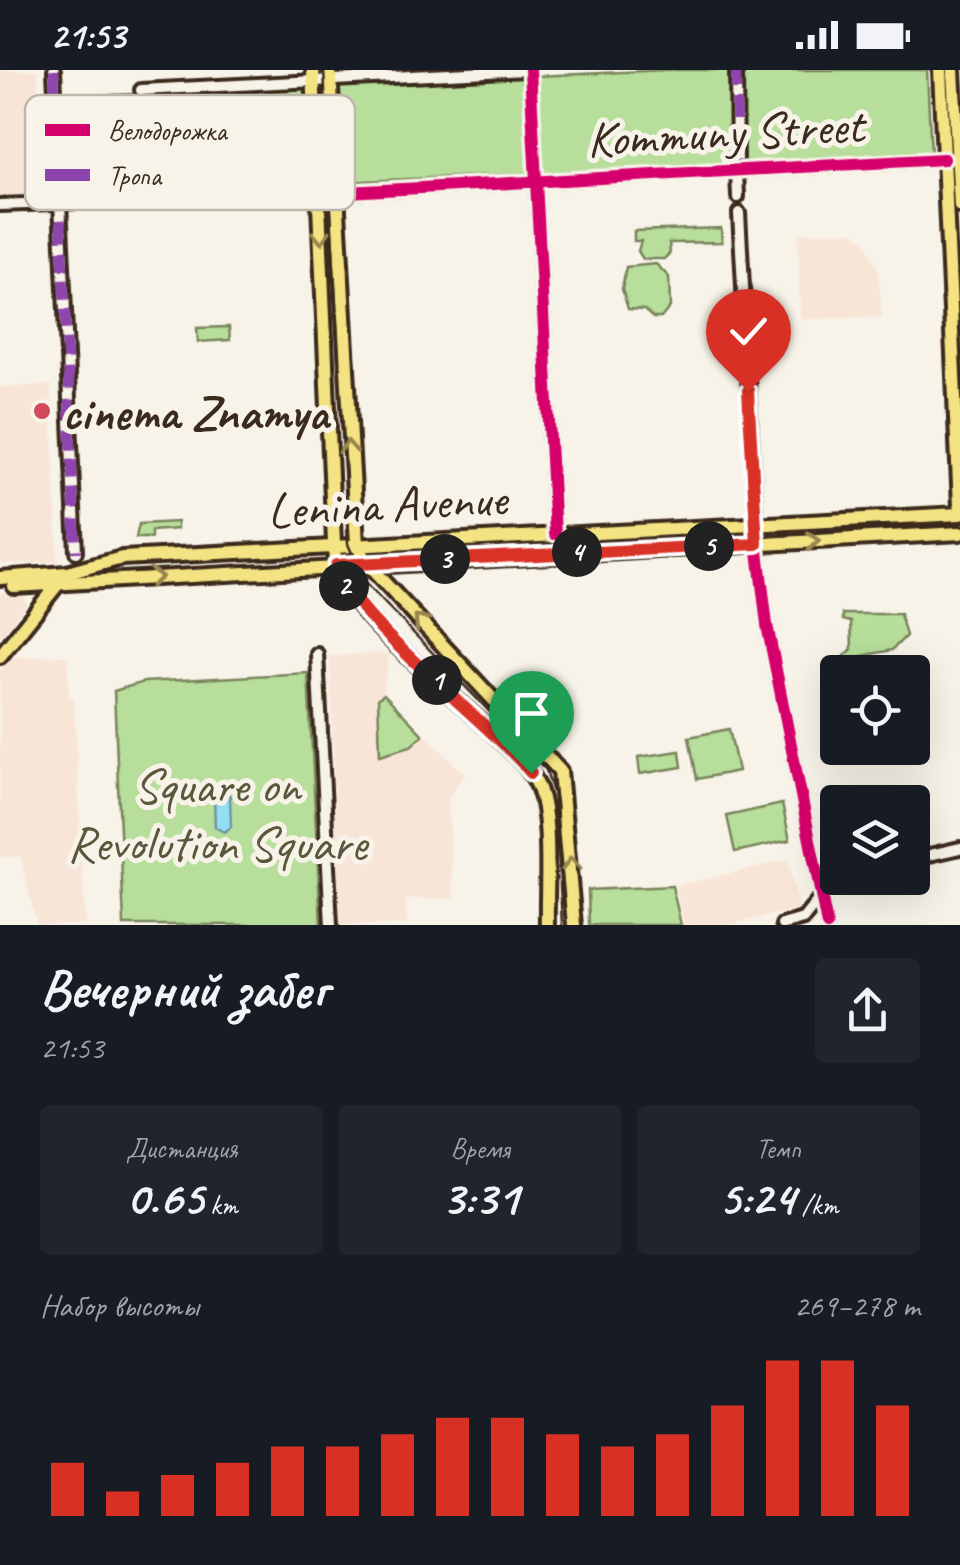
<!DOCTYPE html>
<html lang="ru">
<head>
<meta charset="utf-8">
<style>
  :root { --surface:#171b24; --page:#20242c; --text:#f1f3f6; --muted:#9ea1a6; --accent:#d93025 }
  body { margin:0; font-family:Caveat,sans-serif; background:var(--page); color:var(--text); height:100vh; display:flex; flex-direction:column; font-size:38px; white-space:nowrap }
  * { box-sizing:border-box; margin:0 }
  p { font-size:32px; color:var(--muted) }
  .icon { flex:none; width:55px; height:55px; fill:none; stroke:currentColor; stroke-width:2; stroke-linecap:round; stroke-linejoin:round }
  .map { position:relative; height:855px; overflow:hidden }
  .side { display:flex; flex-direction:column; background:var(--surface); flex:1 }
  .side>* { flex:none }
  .tools { position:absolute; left:820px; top:585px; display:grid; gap:20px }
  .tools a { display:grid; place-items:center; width:110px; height:110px; border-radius:10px; background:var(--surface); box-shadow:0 10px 40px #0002; font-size:50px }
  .pin { position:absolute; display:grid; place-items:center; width:85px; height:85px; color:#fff; margin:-102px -42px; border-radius:50% 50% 50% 0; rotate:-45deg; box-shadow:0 0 10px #0007 }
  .pin .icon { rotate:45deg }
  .km { position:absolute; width:50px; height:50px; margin:-25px; border-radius:50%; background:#222; color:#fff; font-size:28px; line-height:50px; text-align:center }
  .round { display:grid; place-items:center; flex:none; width:105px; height:105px; border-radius:10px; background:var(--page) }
  .overview { display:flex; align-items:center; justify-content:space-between; height:170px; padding:0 40px }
  h1 { font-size:55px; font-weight:800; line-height:75px }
  .stats { display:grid; grid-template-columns:repeat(3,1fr); gap:15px; height:170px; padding:10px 40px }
  .stats div { display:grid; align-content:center; border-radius:10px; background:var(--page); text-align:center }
  .stats b { font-size:50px; font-weight:800 }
  .stats small { font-size:28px; font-weight:400 }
  .stats p { font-size:28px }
  .chart { height:280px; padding:20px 40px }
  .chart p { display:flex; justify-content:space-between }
  .chart svg { width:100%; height:180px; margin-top:10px; stroke:var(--accent); stroke-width:6 }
  .status { display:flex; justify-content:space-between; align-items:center; height:70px; padding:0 50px; background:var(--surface); direction:ltr }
  .status svg { height:28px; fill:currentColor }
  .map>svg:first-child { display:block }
</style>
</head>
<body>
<div class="status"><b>21:53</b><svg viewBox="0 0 49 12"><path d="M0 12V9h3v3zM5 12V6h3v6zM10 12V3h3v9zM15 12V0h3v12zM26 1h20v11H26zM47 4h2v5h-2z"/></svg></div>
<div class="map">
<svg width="960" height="855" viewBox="0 0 960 855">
  <rect width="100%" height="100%" fill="#f7f3e8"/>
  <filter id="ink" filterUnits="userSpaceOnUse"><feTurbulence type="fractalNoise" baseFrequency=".01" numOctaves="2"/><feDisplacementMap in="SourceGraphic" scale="20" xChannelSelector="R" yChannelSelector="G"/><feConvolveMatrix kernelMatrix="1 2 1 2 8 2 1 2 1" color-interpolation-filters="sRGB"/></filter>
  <g filter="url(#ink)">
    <!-- built -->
    <g fill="#f9e5d8">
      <path d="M0,0H38L43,125L0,127Z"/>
      <path d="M852,161L864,170L878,199L882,247L800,249L798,163Z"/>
      <path d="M51,315L58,492L0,494V317Z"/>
      <path d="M0,523H21L26,534L0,568Z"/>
      <path d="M390,583L383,623L465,704L448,728L454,829H406L407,855H339L330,586Z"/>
      <path d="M68,586L69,625L74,628L85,855H37L20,787H0V601L10,587Z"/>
      <path d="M787,790L799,839L729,855H684L675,816Z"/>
    </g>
    <!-- green -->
    <g fill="#b7de9a" stroke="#79845c" stroke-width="2.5">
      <path d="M667,0H927L931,86L70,124L66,27Z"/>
      <path d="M721,158L722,172L669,173L670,183L664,189H643L638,181L641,171H634V161Z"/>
      <path d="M656,194L669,207L670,237L661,248H653L644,240L628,239L622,219L626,197Z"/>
      <path d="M229,257L230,270L198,272L197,258Z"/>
      <path d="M177,452V459L151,461V468H136L139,454Z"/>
      <path d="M843,544H900L906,566L892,580L841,590L852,579L851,552L843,550Z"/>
      <path d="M308,603L321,855H124L114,621L144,612Z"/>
      <path d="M384,624L423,665L411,676L380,685L378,628Z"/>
      <path d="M729,659L738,701L697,709L689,667Z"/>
      <path d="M680,681L682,697L640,704L638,687Z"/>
      <path d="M782,734L790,770L735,782L727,746Z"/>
      <path d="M672,816L681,855H589L588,820Z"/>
    </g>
    <!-- water -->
    <path fill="#94def5" stroke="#70969f" stroke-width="2.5" d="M222,721L230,726L231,757L224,762L215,757L214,727Z"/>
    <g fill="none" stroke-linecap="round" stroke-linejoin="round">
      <defs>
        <g id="minor">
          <path d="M54,0L76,482"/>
          <path d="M530,0L555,464"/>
          <path d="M736,0L737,95"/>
          <path d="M141,20L526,0"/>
          <path d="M737,101L738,127"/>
          <path d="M0,135L79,132L90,126L133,130L329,123L944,89"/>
          <path d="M739,143L756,454"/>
          <path d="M757,473L767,555L827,855"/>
          <path d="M317,584L331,855"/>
          <path d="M912,789L960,778"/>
          <path d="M782,855L803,849L838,805"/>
        </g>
        <g id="major">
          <path d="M313,0L335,495C350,547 458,627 499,669C513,683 530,697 538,716C552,750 546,817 547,855"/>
          <path d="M330,0L357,474L366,493L560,701L574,855"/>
          <path d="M940,0L960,436"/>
          <path d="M953,0L960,136"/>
          <path d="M0,508L67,503L122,488L960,444"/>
          <path d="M14,516L960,463"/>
          <path d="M0,586L61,510"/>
        </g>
      </defs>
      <!-- minor casing -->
      <use href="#minor" stroke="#3b2a1e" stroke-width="18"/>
      <!-- major casing -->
      <use href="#major" stroke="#3b2a1e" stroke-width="20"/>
      <!-- minor -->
      <use href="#minor" stroke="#f7f3e8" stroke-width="10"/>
      <!-- major -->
      <use href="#major" stroke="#f4e382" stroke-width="12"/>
      <!-- tram -->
      <path stroke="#3b2a1e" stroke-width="2.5" d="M324,0L348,474L365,513L546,700L556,732L562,855"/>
      <!-- quiet -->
      <g stroke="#8e44ad" stroke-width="10" stroke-dasharray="20 10" stroke-linecap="butt">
        <path d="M54,0L76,482"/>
        <path d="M736,0L737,95"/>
        <path d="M32,134L69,133"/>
      </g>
      <defs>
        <g id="cycleway">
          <path d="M530,0L555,464"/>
          <path d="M79,132L90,126L133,130L329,123L944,89"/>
          <path d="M757,473L767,555L827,855"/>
        </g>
      </defs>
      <!-- cycleway casing -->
      <use href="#cycleway" stroke="#f7f3e8" stroke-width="19"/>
      <!-- cycleway -->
      <use href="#cycleway" stroke="#d6006c" stroke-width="12"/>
    </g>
    <!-- one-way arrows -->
    <defs><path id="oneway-chevron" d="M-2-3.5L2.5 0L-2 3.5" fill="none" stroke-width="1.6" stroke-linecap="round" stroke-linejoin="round" transform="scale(2.5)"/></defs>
    <g stroke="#988650">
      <use href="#oneway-chevron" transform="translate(321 167) rotate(88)"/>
      <use href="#oneway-chevron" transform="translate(348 377) rotate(-93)"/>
      <use href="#oneway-chevron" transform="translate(813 471) rotate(-3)"/>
      <use href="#oneway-chevron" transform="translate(156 507) rotate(-4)"/>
      <use href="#oneway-chevron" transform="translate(420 551) rotate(-134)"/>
      <use href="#oneway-chevron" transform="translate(571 794) rotate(-93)"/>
    </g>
  </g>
  <g fill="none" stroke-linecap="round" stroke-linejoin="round" filter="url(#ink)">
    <defs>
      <path id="route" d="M531,703C488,650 351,550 336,495L757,474L748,321"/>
    </defs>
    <!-- route casing -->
    <use href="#route" stroke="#fff" stroke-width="20"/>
    <!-- route -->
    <use href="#route" stroke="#d93025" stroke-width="12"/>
  </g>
  <!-- markers -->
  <circle fill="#d1495b" stroke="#f7f3e8" stroke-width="4" cx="42" cy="341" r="10"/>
  <g text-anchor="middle" stroke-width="10" stroke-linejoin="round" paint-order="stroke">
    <!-- street labels -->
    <g font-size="50" fill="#3b2a1e" stroke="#f7f3e8">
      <text transform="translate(725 61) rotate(-3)" y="18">Kommuny Street</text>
      <text transform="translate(387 433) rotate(-3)" y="18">Lenina Avenue</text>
    </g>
    <!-- poi labels -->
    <g font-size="50" font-weight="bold" fill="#3b2a1e" stroke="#f7f3e8" text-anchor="start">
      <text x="62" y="359">cinema Znamya</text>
    </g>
    <!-- park labels -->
    <g font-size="50" fill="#5a573d" stroke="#f7f3e8">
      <text x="217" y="732">Square on<tspan x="217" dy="58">Revolution Square</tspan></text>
    </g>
  </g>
  <!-- legend -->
  <rect x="25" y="25" width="330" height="115" rx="15" fill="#f7f3e8" stroke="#bfb7ab" stroke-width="2.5"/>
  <rect x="45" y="54" width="45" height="12" fill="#d6006c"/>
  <rect x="45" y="99" width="45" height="12" fill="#8e44ad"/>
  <g font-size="28" fill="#3b2a1e">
    <text x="108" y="70">Велодорожка</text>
    <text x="108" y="115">Тропа</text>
  </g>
</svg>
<div class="tools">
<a><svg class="icon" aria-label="locate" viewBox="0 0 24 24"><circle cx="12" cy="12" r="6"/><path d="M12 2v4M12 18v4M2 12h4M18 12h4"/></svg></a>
<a><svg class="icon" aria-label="layers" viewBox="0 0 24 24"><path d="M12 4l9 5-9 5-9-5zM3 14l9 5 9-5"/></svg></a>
</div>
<div class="pin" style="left:531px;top:703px;background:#1e9e55"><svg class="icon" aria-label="arrive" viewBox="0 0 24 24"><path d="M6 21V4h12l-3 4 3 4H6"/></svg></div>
<div class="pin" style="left:748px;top:321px;background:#d93025"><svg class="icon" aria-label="check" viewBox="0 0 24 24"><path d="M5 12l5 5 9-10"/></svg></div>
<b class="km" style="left:437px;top:610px">1</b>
<b class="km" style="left:344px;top:516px">2</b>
<b class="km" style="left:445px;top:489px">3</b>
<b class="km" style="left:577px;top:482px">4</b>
<b class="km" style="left:709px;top:476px">5</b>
</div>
<section class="side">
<div class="overview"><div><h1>Вечерний забег</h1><p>21:53</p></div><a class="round"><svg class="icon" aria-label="share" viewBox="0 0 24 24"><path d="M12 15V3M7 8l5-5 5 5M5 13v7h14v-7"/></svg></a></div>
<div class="stats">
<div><p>Дистанция</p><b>0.65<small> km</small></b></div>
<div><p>Время</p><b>3:31</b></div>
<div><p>Темп</p><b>5:24<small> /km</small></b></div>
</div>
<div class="chart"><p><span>Набор высоты</span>269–278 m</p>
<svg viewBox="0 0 160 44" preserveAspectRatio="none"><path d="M5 44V31M15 44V38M25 44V34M35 44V31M45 44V27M55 44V27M65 44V24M75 44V20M85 44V20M95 44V24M105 44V27M115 44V24M125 44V17M135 44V6M145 44V6M155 44V17"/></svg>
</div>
</section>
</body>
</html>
